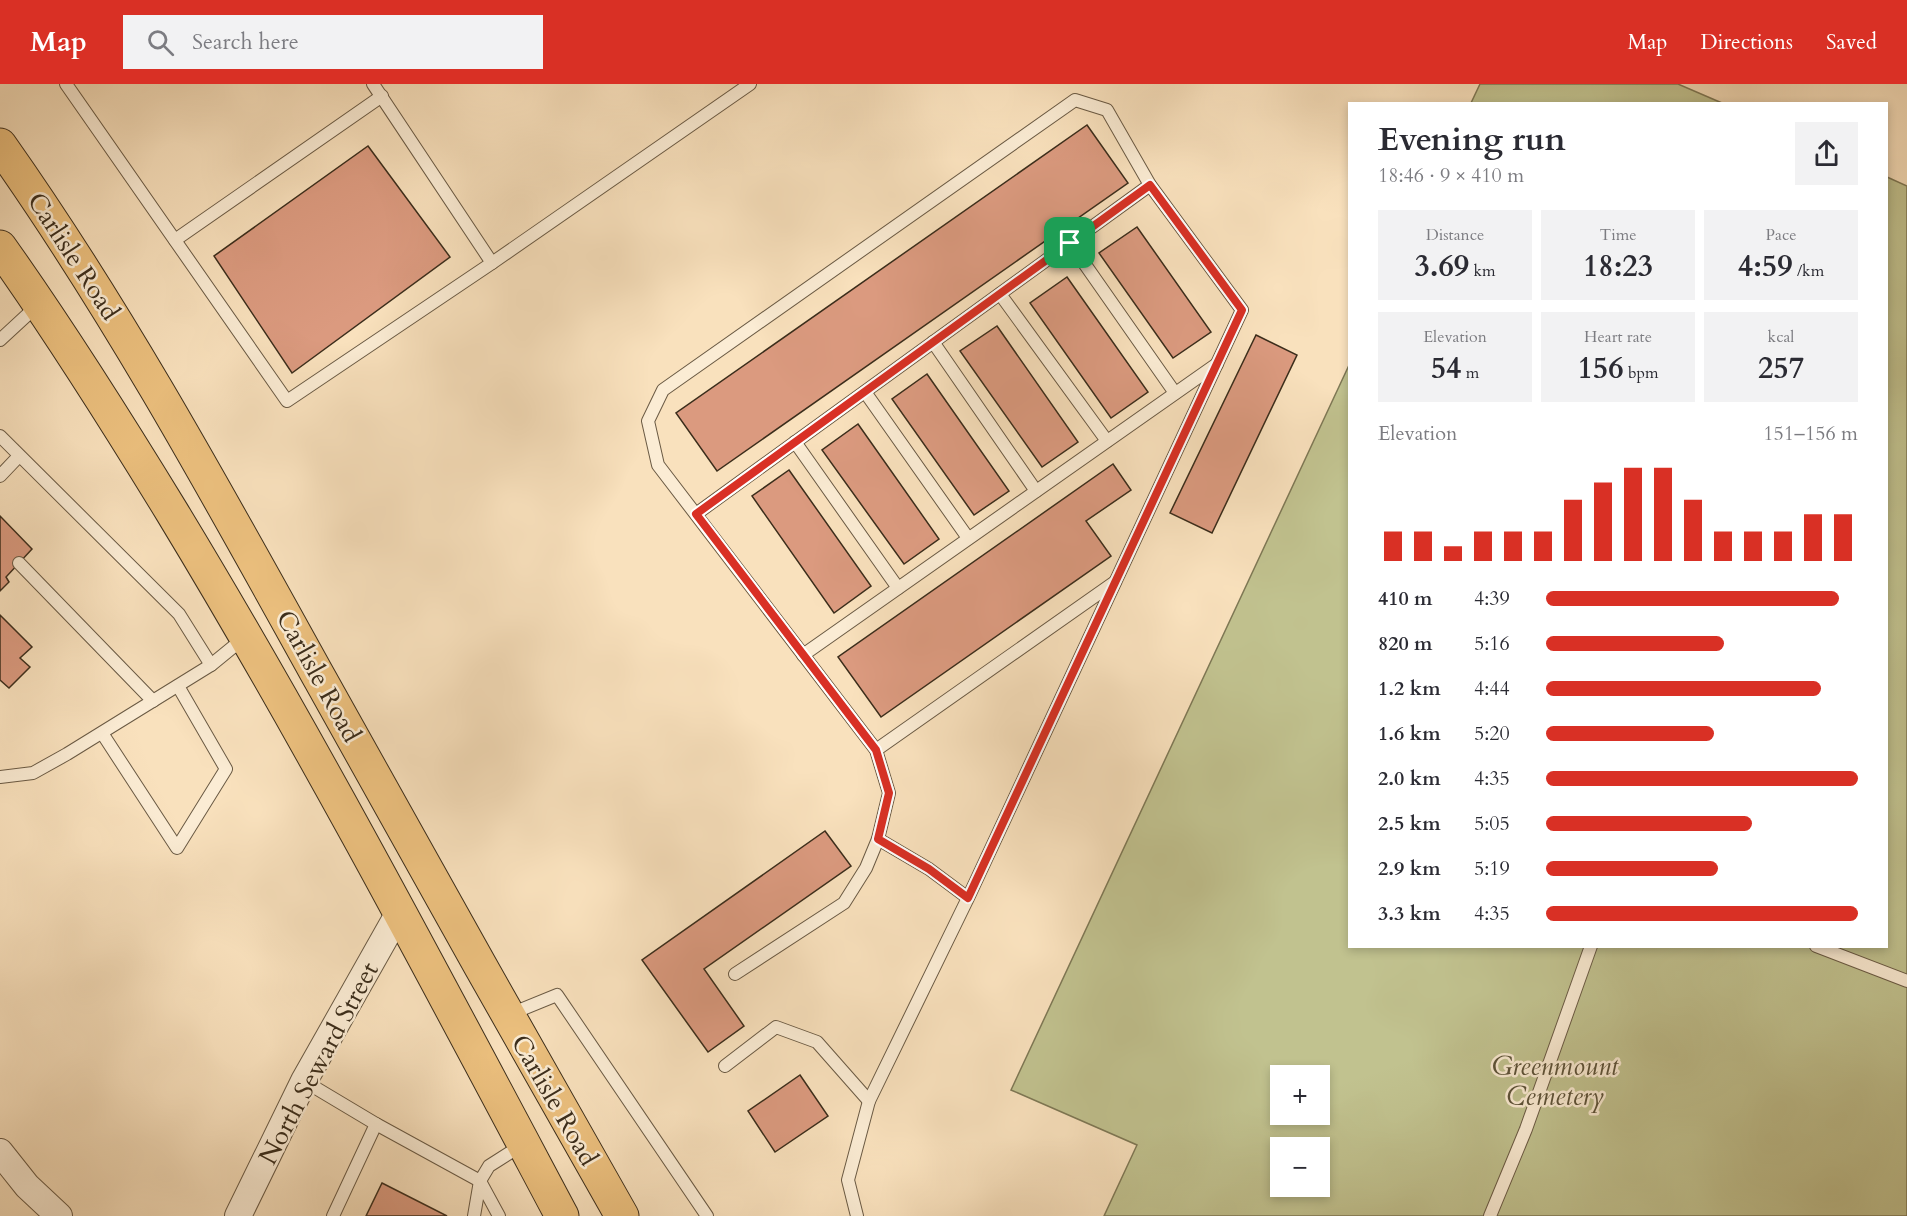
<!DOCTYPE html>
<html lang="en">
<head>
<meta charset="utf-8">
<style>
  :root { --surface:#fff; --page:#f2f2f3; --text:#2b2b33; --muted:#7c7c81; --accent:#d93025 }
  body { margin:0; font-family:Cardo,serif; background:var(--page); color:var(--text); height:100vh; display:flex; flex-direction:column; font-size:22px; white-space:nowrap }
  * { box-sizing:border-box; margin:0 }
  p { font-size:20px; color:var(--muted) }
  .icon { flex:none; width:33px; height:33px; fill:none; stroke:currentColor; stroke-width:2; stroke-linecap:round; stroke-linejoin:round }
  .map { position:relative; flex:1; overflow:hidden }
  .side { position:absolute; left:1348px; top:18px; width:540px; height:846px; display:flex; flex-direction:column; background:var(--surface); border-radius:0px; box-shadow:0 3px 9px #0003 }
  .side>* { flex:none }
  .tools { position:absolute; left:1270px; top:981px; display:grid; gap:12px }
  .tools a { display:grid; place-items:center; width:60px; height:60px; border-radius:0px; background:var(--surface); box-shadow:0 3px 9px #0003; font-size:30px }
  .pin { position:absolute; display:grid; place-items:center; width:51px; height:51px; color:#fff; margin:-26px; border-radius:12px; box-shadow:0 3px 9px #0006 }
  .round { display:grid; place-items:center; flex:none; width:63px; height:63px; border-radius:0px; background:var(--page) }
  .overview { display:flex; align-items:center; justify-content:space-between; height:102px; padding:0 30px }
  h1 { font-size:33px; font-weight:700; line-height:45px }
  .metrics { display:grid; grid-template-columns:repeat(3,1fr); gap:9px; height:102px; padding:6px 30px }
  .metrics div { display:grid; align-content:center; border-radius:0px; background:var(--page); text-align:center }
  .metrics b { font-size:30px; font-weight:700 }
  .metrics small { font-size:16px; font-weight:400 }
  .metrics p { font-size:16px }
  .chart { height:168px; padding:12px 30px }
  .chart p { display:flex; justify-content:space-between }
  .chart svg { width:100%; height:108px; margin-top:6px; stroke:var(--accent); stroke-width:6 }
  ul { padding:0 30px; list-style:none; font-size:20px }
  li { display:grid; grid-template-columns:96px 72px 1fr; align-items:center; height:45px }
  li i { height:15px; border-radius:8px; background:var(--accent) }
  header { display:flex; align-items:center; gap:36px; box-sizing:border-box; height:84px; padding:0 30px; background:var(--accent); color:#fff }
  header strong { font-size:28px }
  nav { display:flex; gap:33px; margin-inline-start:auto; font-size:21px }
  .search { width:420px; height:54px; background:var(--page); display:flex; align-items:center; gap:15px; box-sizing:border-box; padding:0 21px; border-radius:0px; color:var(--muted); font-size:22px }
  .map>svg:first-child { display:block }
</style>
</head>
<body>
<header>
<strong>Map</strong>
<div class="search"><svg class="icon" aria-label="search" viewBox="0 0 24 24"><circle cx="10" cy="10" r="6"/><path d="M15 15l6 6"/></svg>Search here</div>
<nav><a>Map</a><a>Directions</a><a>Saved</a></nav>
</header>
<div class="map">
<svg width="1907" height="1132" viewBox="0 0 1907 1132">
  <rect width="100%" height="100%" fill="#f9e1bd"/>
  <filter id="stains"><feTurbulence type="fractalNoise" baseFrequency=".00333" numOctaves="4"/><feColorMatrix values="0 0 0 0 .2 0 0 0 0 .09 0 0 0 0 .02 0 0 0 .5 -.17"/></filter>
  <radialGradient id="worn" r=".72"><stop offset=".6" stop-color="#630" stop-opacity="0"/><stop offset="1" stop-color="#630" stop-opacity=".3"/></radialGradient>
  <!-- green -->
  <g fill="#c1c28f" stroke="#7e7855" stroke-width="1.5" fill-rule="evenodd">
    <path d="M1480,0H1678L1722,19H1471Z"/>
    <path d="M1887,93L1907,102V1132H1104L1137,1061L1011,1006L1350,279V862H1887ZM1281,992H1320V1030H1281ZM1281,1064H1320V1102H1281Z"/>
  </g>
  <!-- building -->
  <g fill="#db9a7f" stroke="#3b2d1b" stroke-width="1.5">
    <path d="M1087,41L1128,99L717,387L676,329Z"/>
    <path d="M368,62L450,173L292,289L214,172Z"/>
    <path d="M1137,143L1211,248L1173,274L1099,169Z"/>
    <path d="M1067,193L1148,308L1111,334L1030,219Z"/>
    <path d="M997,242L1078,358L1042,383L960,267Z"/>
    <path d="M1256,251L1297,271L1212,449L1170,429Z"/>
    <path d="M927,290L1009,407L974,431L892,315Z"/>
    <path d="M858,340L939,455L904,480L822,366Z"/>
    <path d="M1113,380L1131,406L1086,437L1111,472L881,633L838,573Z"/>
    <path d="M789,386L871,502L834,529L752,412Z"/>
    <path d="M0,432L32,465L6,493L9,498L0,507Z"/>
    <path d="M0,531L32,563L20,574L30,583L9,604L0,596Z"/>
    <path d="M825,747L851,782L704,885L744,942L708,968L642,876Z"/>
    <path d="M800,991L828,1032L775,1068L748,1027Z"/>
    <path d="M382,1099L447,1132H366Z"/>
  </g>
  <g fill="none" stroke-linecap="round" stroke-linejoin="round">
    <defs>
      <g id="service">
        <path d="M66,0L287,317L492,179L750,0"/>
        <path d="M373,0L492,179"/>
        <path d="M175,156L382,12"/>
        <path d="M1070,159L1175,309"/>
        <path d="M1000,210L1107,357"/>
        <path d="M0,256L39,220"/>
        <path d="M933,258L1036,407"/>
        <path d="M865,308L968,454"/>
        <path d="M0,352L179,530L211,581"/>
        <path d="M795,358L898,504"/>
        <path d="M0,392L19,372"/>
        <path d="M696,430L1150,101"/>
        <path d="M19,479L153,617"/>
        <path d="M803,571L1217,280"/>
        <path d="M102,649L177,764L226,685L178,602"/>
        <path d="M876,666L1115,498"/>
        <path d="M0,693L33,689L67,670L211,581L244,554"/>
        <path d="M1816,862L1907,897"/>
        <path d="M735,890L844,819L866,784L878,755"/>
        <path d="M508,931L557,911L707,1132"/>
        <path d="M725,982L776,943L817,958L869,1017"/>
        <path d="M304,997L376,1040L480,1097L499,1132"/>
        <path d="M333,1132L376,1040"/>
        <path d="M474,1132L480,1097L489,1082L522,1061"/>
        <path d="M857,1132L848,1096L869,1017L968,814L1242,226L1150,101L1107,26L1075,16L663,306L648,337L658,381L876,666L889,709L878,755L929,785L968,814"/>
        <path d="M1490,1132L1526,1045L1591,862"/>
      </g>
      <g id="minor">
        <path d="M0,1068L27,1102L59,1132"/>
        <path d="M238,1132L304,997L400,827"/>
      </g>
      <g id="primary">
        <path d="M0,61C120,231 219,413 320,595C420,774 520,954 622,1132"/>
        <path d="M0,163C61,249 117,338 172,428C311,657 436,895 562,1132"/>
      </g>
    </defs>
    <!-- service casing -->
    <use href="#service" stroke="#6a5a44" stroke-width="14"/>
    <!-- minor casing -->
    <use href="#minor" stroke="#6a5a44" stroke-width="28"/>
    <!-- primary casing -->
    <use href="#primary" stroke="#3b2d1b" stroke-width="35"/>
    <!-- service -->
    <use href="#service" stroke="#fbecd4" stroke-width="12"/>
    <!-- minor -->
    <use href="#minor" stroke="#fbecd4" stroke-width="26"/>
    <!-- primary -->
    <use href="#primary" stroke="#ecc07e" stroke-width="33"/>
  </g>
  <g fill="none" stroke-linecap="round" stroke-linejoin="round">
    <defs>
      <path id="route" d="M1150,101L1242,226L968,814L929,785L878,755L889,709L876,666L696,430Z"/>
    </defs>
    <!-- route casing -->
    <use href="#route" stroke="#fff" stroke-width="12"/>
    <!-- route -->
    <use href="#route" stroke="#d93025" stroke-width="8"/>
  </g>
  <g text-anchor="middle" stroke-width="5" stroke-linejoin="round" paint-order="stroke">
    <!-- street labels -->
    <g font-size="26" fill="#3b2d1b" stroke="#fbecd4">
      <text transform="translate(74 172) rotate(57)" y="9">Carlisle Road</text>
      <text transform="translate(319 592) rotate(61)" y="9">Carlisle Road</text>
      <text transform="translate(318 979) rotate(-62)" y="9">North Seward Street</text>
      <text transform="translate(555 1016) rotate(60)" y="9">Carlisle Road</text>
    </g>
    <!-- park labels -->
    <g font-size="26" font-style="italic" fill="#5c5238" stroke="#fbecd4">
      <text x="1555" y="991">Greenmount<tspan x="1555" dy="30">Cemetery</tspan></text>
    </g>
  </g>
  <rect width="100%" height="100%" filter="url(#stains)"/>
  <rect width="100%" height="100%" fill="url(#worn)"/>
</svg>
<div class="tools">
<a>+</a>
<a>−</a>
</div>
<div class="pin" style="left:1070px;top:159px;background:#1e9e55"><svg class="icon" aria-label="arrive" viewBox="0 0 24 24"><path d="M6 21V4h12l-3 4 3 4H6"/></svg></div>
<section class="side">
<div class="overview"><div><h1>Evening run</h1><p>18:46 · 9 × 410 m</p></div><a class="round"><svg class="icon" aria-label="share" viewBox="0 0 24 24"><path d="M12 15V3M7 8l5-5 5 5M5 13v7h14v-7"/></svg></a></div>
<div class="metrics">
<div><p>Distance</p><b>3.69<small> km</small></b></div>
<div><p>Time</p><b>18:23</b></div>
<div><p>Pace</p><b>4:59<small> /km</small></b></div>
</div>
<div class="metrics">
<div><p>Elevation</p><b>54<small> m</small></b></div>
<div><p>Heart rate</p><b>156<small> bpm</small></b></div>
<div><p>kcal</p><b>257</b></div>
</div>
<div class="chart"><p><span>Elevation</span>151–156 m</p>
<svg viewBox="0 0 160 44" preserveAspectRatio="none"><path d="M5 44V32M15 44V32M25 44V38M35 44V32M45 44V32M55 44V32M65 44V19M75 44V12M85 44V6M95 44V6M105 44V19M115 44V32M125 44V32M135 44V32M145 44V25M155 44V25"/></svg>
</div>
<ul>
<li><b>410 m</b>4:39<i style="width:94%"></i></li>
<li><b>820 m</b>5:16<i style="width:57%"></i></li>
<li><b>1.2 km</b>4:44<i style="width:88%"></i></li>
<li><b>1.6 km</b>5:20<i style="width:54%"></i></li>
<li><b>2.0 km</b>4:35<i style="width:100%"></i></li>
<li><b>2.5 km</b>5:05<i style="width:66%"></i></li>
<li><b>2.9 km</b>5:19<i style="width:55%"></i></li>
<li><b>3.3 km</b>4:35<i style="width:100%"></i></li>
</ul>
</section>
</div>
</body>
</html>
